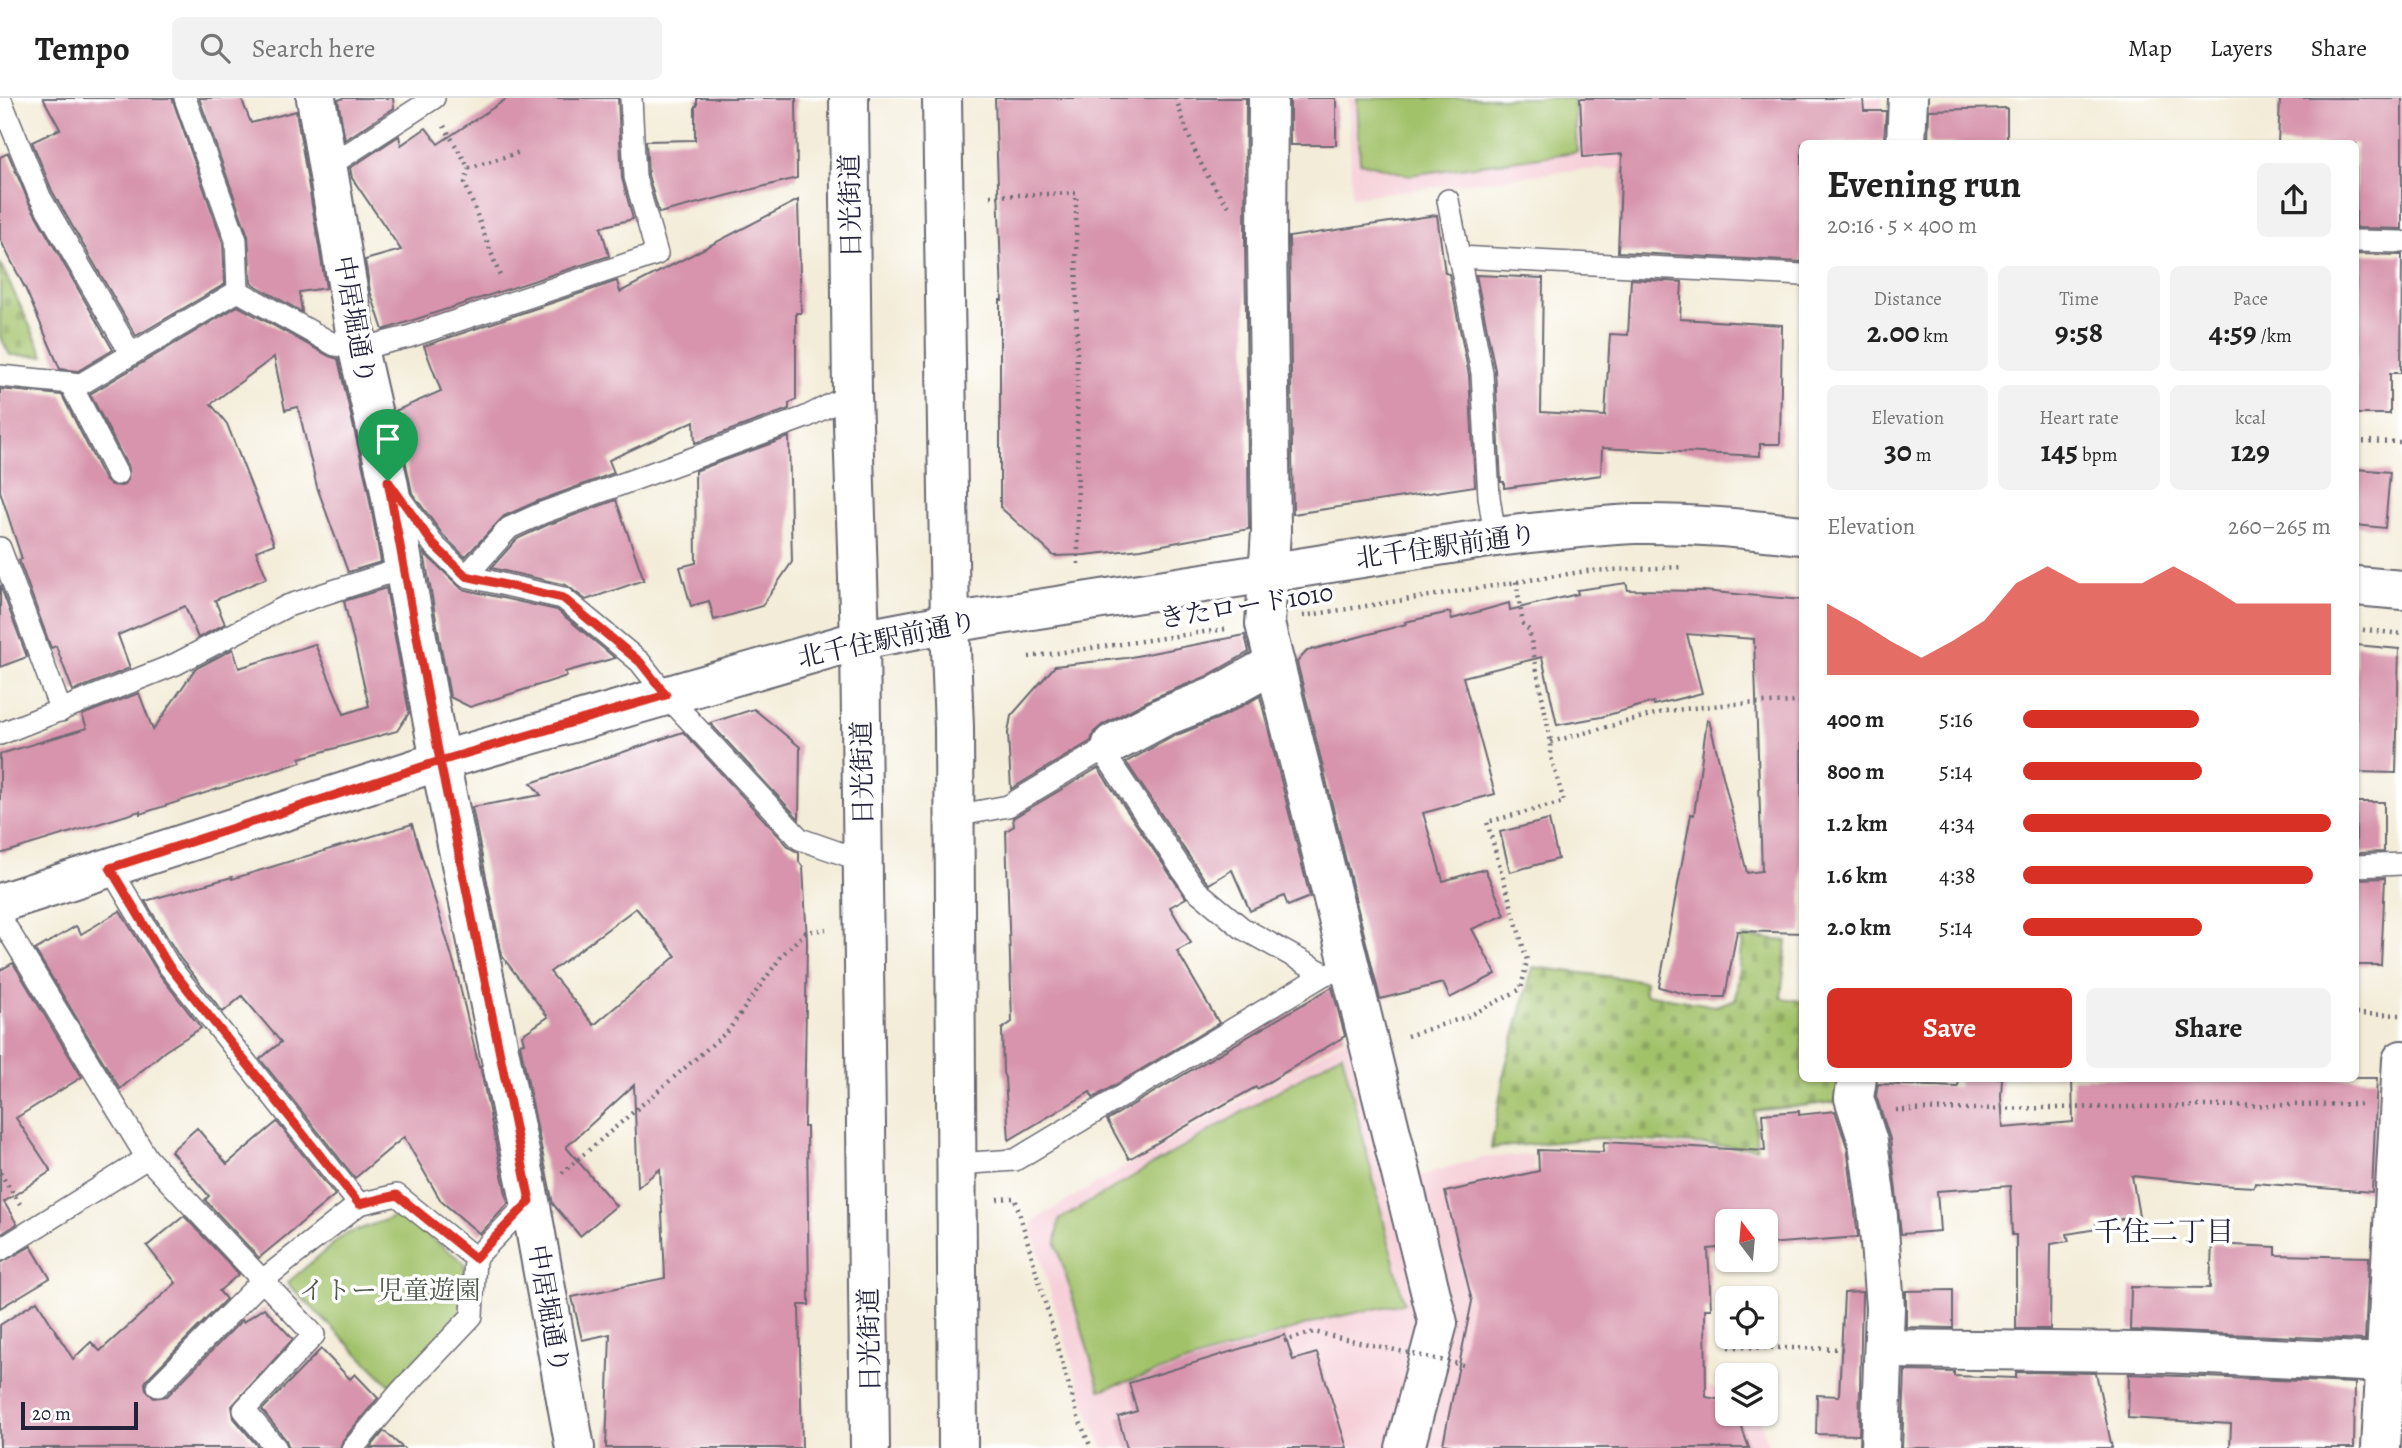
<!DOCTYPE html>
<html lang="en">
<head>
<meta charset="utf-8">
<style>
  :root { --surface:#fff; --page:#f2f2f2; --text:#222; --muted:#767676; --line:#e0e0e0; --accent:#d93025 }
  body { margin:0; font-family:Alegreya,"Noto Serif JP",serif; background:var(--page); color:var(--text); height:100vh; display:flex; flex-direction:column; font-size:26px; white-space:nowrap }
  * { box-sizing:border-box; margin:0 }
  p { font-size:23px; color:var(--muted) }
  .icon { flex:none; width:38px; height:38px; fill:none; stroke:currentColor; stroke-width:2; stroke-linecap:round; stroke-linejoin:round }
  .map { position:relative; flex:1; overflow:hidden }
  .sheet { position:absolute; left:1799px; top:42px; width:560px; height:942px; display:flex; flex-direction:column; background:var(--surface); border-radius:10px; box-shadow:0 2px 5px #0004 }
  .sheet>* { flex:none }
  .needle { width:46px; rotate:344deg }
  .tools { position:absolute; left:1715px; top:1111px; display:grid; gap:14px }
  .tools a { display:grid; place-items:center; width:63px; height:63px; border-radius:10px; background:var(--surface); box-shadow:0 2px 5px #0004; font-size:35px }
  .scale { position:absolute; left:21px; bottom:18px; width:117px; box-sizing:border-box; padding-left:7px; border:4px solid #22223b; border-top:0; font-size:19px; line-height:24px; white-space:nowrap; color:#22223b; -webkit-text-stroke:5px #fff; paint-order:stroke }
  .pin { position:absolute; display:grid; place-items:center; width:60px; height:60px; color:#fff; margin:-72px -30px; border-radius:50% 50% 50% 0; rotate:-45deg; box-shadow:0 0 7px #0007 }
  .pin .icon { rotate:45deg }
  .round { display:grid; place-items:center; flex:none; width:74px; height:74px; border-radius:10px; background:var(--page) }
  .head { display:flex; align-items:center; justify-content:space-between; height:119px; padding:0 28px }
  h1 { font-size:38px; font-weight:700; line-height:52px }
  .stats { display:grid; grid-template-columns:repeat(3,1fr); gap:10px; height:119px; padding:7px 28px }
  .stats div { display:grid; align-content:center; border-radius:10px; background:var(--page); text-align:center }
  .stats b { font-size:30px; font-weight:700 }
  .stats small { font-size:19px; font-weight:400 }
  .stats p { font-size:19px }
  .chart { height:196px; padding:14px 28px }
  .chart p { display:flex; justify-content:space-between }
  .chart svg { width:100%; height:126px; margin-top:7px; fill:var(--accent); opacity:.7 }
  .cta { display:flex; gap:14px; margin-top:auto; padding:14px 28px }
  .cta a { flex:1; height:80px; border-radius:10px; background:var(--accent); color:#fff; font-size:28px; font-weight:700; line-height:80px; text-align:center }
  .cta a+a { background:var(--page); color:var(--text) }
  ul { padding:0 28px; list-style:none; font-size:23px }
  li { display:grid; grid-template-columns:112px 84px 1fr; align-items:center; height:52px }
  li i { height:18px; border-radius:9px; background:var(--accent) }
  header { display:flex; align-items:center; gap:42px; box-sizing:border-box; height:98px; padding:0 35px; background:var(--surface); border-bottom:2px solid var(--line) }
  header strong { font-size:33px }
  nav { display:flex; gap:38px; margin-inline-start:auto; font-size:24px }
  .search { width:490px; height:63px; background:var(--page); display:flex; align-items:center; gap:18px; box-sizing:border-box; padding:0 24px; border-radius:10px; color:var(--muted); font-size:26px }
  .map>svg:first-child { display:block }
</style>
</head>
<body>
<header>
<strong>Tempo</strong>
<div class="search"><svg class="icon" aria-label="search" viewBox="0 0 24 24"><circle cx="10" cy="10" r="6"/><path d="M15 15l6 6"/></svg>Search here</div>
<nav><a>Map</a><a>Layers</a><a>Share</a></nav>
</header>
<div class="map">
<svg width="2402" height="1350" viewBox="0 0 2402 1350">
  <defs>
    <pattern id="cemetery-stones" width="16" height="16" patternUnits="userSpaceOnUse" patternTransform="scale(1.75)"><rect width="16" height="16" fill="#a2c26a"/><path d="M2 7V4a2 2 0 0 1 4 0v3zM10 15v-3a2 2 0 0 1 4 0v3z" fill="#8ba65d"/></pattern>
  </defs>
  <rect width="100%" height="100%" fill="#fff"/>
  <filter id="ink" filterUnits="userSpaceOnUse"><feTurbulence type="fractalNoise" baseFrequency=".0143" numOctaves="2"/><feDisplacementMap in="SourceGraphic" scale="14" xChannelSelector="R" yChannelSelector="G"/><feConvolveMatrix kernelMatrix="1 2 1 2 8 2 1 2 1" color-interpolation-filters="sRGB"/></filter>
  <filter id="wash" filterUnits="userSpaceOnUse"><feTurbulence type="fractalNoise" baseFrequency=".00686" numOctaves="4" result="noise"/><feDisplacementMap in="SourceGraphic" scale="28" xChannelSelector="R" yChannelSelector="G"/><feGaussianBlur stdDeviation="1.57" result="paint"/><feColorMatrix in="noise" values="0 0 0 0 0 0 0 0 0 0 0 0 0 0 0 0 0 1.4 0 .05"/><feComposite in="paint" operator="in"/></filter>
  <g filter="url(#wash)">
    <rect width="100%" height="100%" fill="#f3ecd8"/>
    <!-- built -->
    <g fill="#f6cfd8">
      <path d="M1348,0H1882L1881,45L1802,46V66L1575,72L1352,99Z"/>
      <path d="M1349,939L1387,1087L1481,1060L1533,1057L1535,1115L1684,1284L1727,1293V1316H1759L1769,1350H1103L1085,1306L1031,1130L1034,1122Z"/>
    </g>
    <!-- cemetery -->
    <g fill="url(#cemetery-stones)" stroke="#627252" stroke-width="2">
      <path d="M0,165L44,258L10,257L0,238Z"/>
      <path d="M1742,839L1787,843L1781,900L1802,903V980H1840L1836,1004L1754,1013L1757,1050L1599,1040L1491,1050L1505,971L1533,869L1645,883V896L1716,908L1736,901Z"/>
    </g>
    <!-- park -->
    <g fill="#a2c26a" stroke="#627252" stroke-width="2">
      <path d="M1357,0H1574L1577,54L1409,77L1360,64Z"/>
      <path d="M1342,955L1404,1205L1326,1221L1100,1292L1056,1145L1059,1122Z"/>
      <path d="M399,1117L465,1165L466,1214L391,1288L287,1185L344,1137Z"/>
    </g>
    <g id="blocks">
      <!-- building -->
      <g fill="#d794ac" fill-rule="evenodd">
        <path d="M43,0H172L223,145L225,186L136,238L52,93L32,44L60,31Z"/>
        <path d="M199,0H241L251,25L296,13L326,190L299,194L302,214L251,185L248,138Z"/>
        <path d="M344,0H393L394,10L345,42L338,2Z"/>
        <path d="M508,0H618L622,80L633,121L601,129L609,158L383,232L370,193L365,162L401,152L352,80L350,70L399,38L401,47L426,30L438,46Z"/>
        <path d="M697,0H796L797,80L659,115L648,77L646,43L695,42V8H697Z"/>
        <path d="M995,0H1246L1245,143L1249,431L1141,451L1084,457L1054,458L1000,409V202H1002Z"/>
        <rect x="1290" y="0" width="46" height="47"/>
        <path d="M1580,0H1863L1864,13H1886L1884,42L1802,46V164L1618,154L1622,56L1583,59Z"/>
        <path d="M2280,0H2402V131L2356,130V46H2278Z"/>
        <path d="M2007,10V46H1928L1929,12Z"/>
        <path d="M8,55L29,105L113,252L78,273L60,271L26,192L0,141V59Z"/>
        <path d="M798,102L801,215H796V302L789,305V311L695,345L694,323L609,362L614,375L538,403L504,418L465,459L443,437L412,395L395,313L441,293L424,248L617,183L620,194Z"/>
        <path d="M1437,117L1445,175L1449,176L1469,277L1475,388L1293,416L1289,139Z"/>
        <path d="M2356,156L2402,157L2401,275H2390V316H2356Z"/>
        <path d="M1476,177L1543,180L1541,314L1605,318L1610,236L1628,237L1631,181L1682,184L1680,221L1782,227L1780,346H1760V358L1602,350L1601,377L1504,390V384H1501L1495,272Z"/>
        <path d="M238,208L329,258L338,261L367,387L381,464L348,474L317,389L298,309L285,312L274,259L211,306L227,326L274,446L256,453L267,480L215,502L225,526L198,540L185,508L118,537L130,570L73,593L56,548L51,550L19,462L22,461L0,393V291L62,297L105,382L111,387L122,388L128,382L129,371L90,296Z"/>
        <path d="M789,339L792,464L762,508L714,522L709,503L691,508L680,469L696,465L695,373Z"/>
        <path d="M2356,371L2390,374L2385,430L2356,427Z"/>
        <path d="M616,402L644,482L586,502L566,487L491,470L517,441L547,427Z"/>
        <path d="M424,455L462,491L557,512L615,560L565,574L567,578L470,609L450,599Z"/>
        <path d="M1626,485L1628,492L1703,493L1802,502V542L1801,541L1802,835L1737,833L1725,899H1697L1659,889L1691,716L1694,717L1707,622H1709L1747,775L1762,773L1754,541L1687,536L1702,595L1654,607L1653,604L1601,619L1557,627L1542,559L1463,579L1495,696L1423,715L1443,783L1485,771L1505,817L1472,831L1496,876L1450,900L1443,885L1380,901L1297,564L1307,553L1406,526L1405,524L1450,514L1452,521L1509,505L1510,512L1578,496L1577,492Z"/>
        <path d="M0,487L27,559L0,569Z"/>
        <path d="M386,490L409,615L397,633L300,660L301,664L140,716V713L0,756V656L87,630L82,617L139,595L153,632L195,571L233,551L239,570L315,546L344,616L369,608L344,503Z"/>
        <path d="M1245,537L1249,554L1205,579L1153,600L1102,627L1094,634L1091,643L1011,691L1008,635L1011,618L1055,568L1126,560Z"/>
        <path d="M2356,547L2399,551L2396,675L2356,674Z"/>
        <path d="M1260,598L1310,799L1288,808L1284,798L1250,813L1232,772L1209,786L1205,782L1126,664L1172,639L1224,618Z"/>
        <path d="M754,611L800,649L799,721L710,625Z"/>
        <path d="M683,634L790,750L799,755V764L803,769L807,844L804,1029H807L809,1207H799L802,1350H606L610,1236L582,1242L572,1199L665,1180L660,1071L638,1089L634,987L566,1049L616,1108L580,1138L553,1106L520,946L524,945L522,937L548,919L502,858L472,709L541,697L531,685ZM636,810L676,858L594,927L550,874Z"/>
        <path d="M1098,670L1186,800L1170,809L1191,845L1177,853L1219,925L1093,1000L1090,994L1009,1042L1005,980L1003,975L1002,931L1012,924L1006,733L1014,728L1013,720Z"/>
        <path d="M2356,704H2384V754L2356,755Z"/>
        <path d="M1549,722L1558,761L1510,774L1500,734Z"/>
        <path d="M412,726L456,872L479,969L480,968L508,1106L480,1136L441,1103L404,1039L355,1080L260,961L281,944L242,898L223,914L180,860L145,803L232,779V781Z"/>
        <path d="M2385,780L2381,867H2356V781Z"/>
        <path d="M120,813L159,876L201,930L165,953L120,991L35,852L76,828L81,836Z"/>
        <path d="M13,865L82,979L16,1020L51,1073L4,1104L17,1126L0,1137V872Z"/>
        <path d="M1332,889L1345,938L1257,991L1256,989L1209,1015L1129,1061L1107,1022Z"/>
        <path d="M1959,980H2002L2001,998L2003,1030L2073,1024L2072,980H2377L2372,1094L2255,1085L2254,1089L2218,1087L2132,1078L2139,1118L2096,1125L2097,1131L2067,1136L2069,1143L2051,1146L2050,1231H2016V1137H2012L2010,1088L1937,1093L1940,1133L1901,1136L1890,1041L1876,998L1878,986L1958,989Z"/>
        <path d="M1799,1013V1017L1835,1013L1847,1049L1858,1139L1766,1146V1124H1727V1149L1708,1151L1711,1211H1705L1706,1299L1727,1303V1316H1737L1749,1350H1465L1443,1346L1472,1203L1445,1094L1539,1073L1538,1052L1603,1054L1604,1044L1765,1053L1762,1016Z"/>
        <path d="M277,1024L335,1097L259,1160L205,1102L209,1098L171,1053L197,1030L227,1066Z"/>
        <path d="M184,1118L239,1176L219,1193L226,1201L149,1279L145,1285L146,1292L154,1300L167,1298L242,1222L243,1224L264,1210L293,1241L232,1308L234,1320L259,1350H0V1227L37,1203L73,1261L91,1244L100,1253L176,1185L147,1148Z"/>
        <path d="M2212,1146L2276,1149V1157L2369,1159L2365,1242L2130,1232L2131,1189L2210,1190Z"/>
        <path d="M31,1148L50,1180L0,1210V1165Z"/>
        <path d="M1953,1192V1230L1906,1229V1193Z"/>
        <path d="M1862,1194L1859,1337L1816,1336L1817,1297L1839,1298L1844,1195Z"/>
        <path d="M1285,1237L1293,1262L1317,1255L1347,1350H1127L1118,1319L1137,1313L1129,1285Z"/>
        <path d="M321,1251L350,1281L355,1276L378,1300L343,1342L340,1350H289L286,1342L262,1312Z"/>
        <path d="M1905,1273L1954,1274V1278L2016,1280V1274L2096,1275L2112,1350H1902Z"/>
        <path d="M2129,1276L2355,1285L2354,1350H2230L2231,1326L2128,1320Z"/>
        <path d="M384,1333L403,1350H370Z"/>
      </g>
    </g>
  </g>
  <g filter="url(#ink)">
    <use href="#blocks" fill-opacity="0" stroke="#6b6972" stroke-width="2"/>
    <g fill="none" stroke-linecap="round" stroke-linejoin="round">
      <defs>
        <g id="service">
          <path d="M0,0L40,99L131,256"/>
          <path d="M185,0L236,142L238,193"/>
          <path d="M329,68L434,0"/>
          <path d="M1448,102L1482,275L1489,399L1495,439"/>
          <path d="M2356,143L2402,144"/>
          <path d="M1459,159L1802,177"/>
          <path d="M0,278L81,286L238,193L335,247L358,251L408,239L657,156L635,79L631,0"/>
          <path d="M70,285L117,376"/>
          <path d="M397,396L433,446L466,478L563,500L640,564L666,597L800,741L863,763"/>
          <path d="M0,450L61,613"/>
          <path d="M466,478L509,430L542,415L806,319L852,296"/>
          <path d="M0,636L176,566L287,508L404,470"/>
          <path d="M1102,652L1195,791L1242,830L1325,876L1336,874"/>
          <path d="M955,718L1008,708L1112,646"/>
          <path d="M2356,768L2402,766"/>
          <path d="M110,770L169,868L359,1106L397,1097L475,1160L472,1218L401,1293L353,1350"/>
          <path d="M0,819L147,1060L314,1237L244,1312L276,1350"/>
          <path d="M957,1066L1015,1062L1325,876"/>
          <path d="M0,1152L147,1060"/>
          <path d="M475,1160L530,1103"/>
          <path d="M158,1288L263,1182L359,1106"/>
        </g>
        <g id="minor">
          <path d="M316,0L358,251L388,383L440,663L530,1103L575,1350"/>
          <path d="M1268,0L1267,143L1271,433L1265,526L1438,1225L1405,1350"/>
          <path d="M1906,46L1908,0"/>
          <path d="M1112,646L1163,619L1214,599L1275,565"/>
          <path d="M1857,980L1854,1000L1868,1044L1878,1119L1885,1209L1880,1350"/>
          <path d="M1885,1251L2141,1254L2386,1265"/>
          <path d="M2381,1350L2402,962"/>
        </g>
        <g id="tertiary">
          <path d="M2356,488L2402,492"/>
          <path d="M0,805L440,663L860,542L950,525L1495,439C1541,434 1588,428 1635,426C1691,425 1747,431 1802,437"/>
        </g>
        <g id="trunk">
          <path d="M849,0L852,296L860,542L870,1350"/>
          <path d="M942,0L950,525L954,630L958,1350"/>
        </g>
      </defs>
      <!-- service casing -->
      <use href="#service" stroke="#6b6972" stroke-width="24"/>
      <!-- minor casing -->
      <use href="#minor" stroke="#6b6972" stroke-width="42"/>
      <!-- tertiary casing -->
      <use href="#tertiary" stroke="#6b6972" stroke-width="42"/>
      <!-- trunk casing -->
      <use href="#trunk" stroke="#6b6972" stroke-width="42"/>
      <!-- path -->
      <g stroke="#6b6972" stroke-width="4.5" stroke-dasharray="2 5" stroke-linecap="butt">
        <path d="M1176,0C1188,39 1202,77 1229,108"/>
        <path d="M444,28L469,70L465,85L500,178"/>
        <path d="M469,70L520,54"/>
        <path d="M990,98L1076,95L1078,467"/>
        <path d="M2356,343L2402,344"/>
        <path d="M1303,518L1587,473L1683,469"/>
        <path d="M2356,531L2402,536"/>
        <path d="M1029,559L1226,531"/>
        <path d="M1551,644L1666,613L1732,606L1802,604"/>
        <path d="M2356,916L2402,917"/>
        <path d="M1407,938L1469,918L1521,891L1527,862L1487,724L1564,704L1551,659V644L1529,532L1523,526L1516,483"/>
        <path d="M1896,1012L2360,1006"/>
        <path d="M0,1075L20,1106"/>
        <path d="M562,1075L728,933L783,856L806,834L826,831"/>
        <path d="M997,1101L1015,1100L1078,1319L1091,1350"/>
        <path d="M1729,1249L1845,1251"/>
      </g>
      <!-- service -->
      <use href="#service" stroke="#fff" stroke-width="21"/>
      <!-- minor -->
      <use href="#minor" stroke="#fff" stroke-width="38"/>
      <!-- tertiary -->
      <use href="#tertiary" stroke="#fff" stroke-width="38"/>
      <!-- trunk -->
      <use href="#trunk" stroke="#fff" stroke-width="38"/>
      <!-- path-bridge -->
      <path stroke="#6b6972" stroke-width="4.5" stroke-dasharray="2 5" stroke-linecap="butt" d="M1284,1243L1314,1234L1463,1267"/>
    </g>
  </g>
  <g fill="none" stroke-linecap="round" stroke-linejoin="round" filter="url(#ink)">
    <defs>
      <path id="route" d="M388,383L440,663L530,1103L475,1160L397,1097L359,1106L169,868L110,770L440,663L666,597L640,564L563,500L466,478L433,446L388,383"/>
    </defs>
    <!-- route casing -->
    <use href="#route" stroke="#fff" stroke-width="14"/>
    <!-- route -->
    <use href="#route" stroke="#d93025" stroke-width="9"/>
  </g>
  <g text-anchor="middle" stroke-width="7" stroke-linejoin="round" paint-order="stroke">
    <!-- street labels -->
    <g font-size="26" fill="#22223b" stroke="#fff">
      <text transform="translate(850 108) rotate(-91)" y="9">日光街道</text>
      <text transform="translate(355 222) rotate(80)" y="9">中居堀通り</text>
      <text transform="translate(1446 448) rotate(-8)" y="9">北千住駅前通り</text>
      <text transform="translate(1246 507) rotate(-9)" y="9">きたロード1010</text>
      <text transform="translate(887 541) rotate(-12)" y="9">北千住駅前通り</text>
      <text transform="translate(862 675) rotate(-91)" y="9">日光街道</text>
      <text transform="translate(549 1211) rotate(80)" y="9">中居堀通り</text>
      <text transform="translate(869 1242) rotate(-91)" y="9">日光街道</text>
    </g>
    <!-- park labels -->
    <g font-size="26" fill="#4f5a4b" stroke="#fff">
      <text x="390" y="1201">イトー児童遊園</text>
    </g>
    <!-- neighbourhood labels -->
    <g font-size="28" fill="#22223b" stroke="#fff">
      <text x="2164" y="1143">千住二丁目</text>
    </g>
  </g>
</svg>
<div class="tools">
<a><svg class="needle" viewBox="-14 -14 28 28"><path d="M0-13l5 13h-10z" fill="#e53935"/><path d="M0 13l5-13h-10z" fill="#767676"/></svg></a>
<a><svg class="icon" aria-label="locate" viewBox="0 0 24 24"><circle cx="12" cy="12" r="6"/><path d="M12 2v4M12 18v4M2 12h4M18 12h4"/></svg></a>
<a><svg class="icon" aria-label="layers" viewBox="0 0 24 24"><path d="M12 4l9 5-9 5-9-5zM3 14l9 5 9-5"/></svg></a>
</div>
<div class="scale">20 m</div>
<div class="pin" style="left:388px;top:383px;background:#1e9e55"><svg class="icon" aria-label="arrive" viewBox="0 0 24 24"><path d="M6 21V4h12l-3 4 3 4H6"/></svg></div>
<section class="sheet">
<div class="head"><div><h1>Evening run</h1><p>20:16 · 5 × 400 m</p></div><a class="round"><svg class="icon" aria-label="share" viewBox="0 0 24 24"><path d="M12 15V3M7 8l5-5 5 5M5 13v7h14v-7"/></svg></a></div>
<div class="stats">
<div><p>Distance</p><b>2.00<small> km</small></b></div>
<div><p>Time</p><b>9:58</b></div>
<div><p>Pace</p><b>4:59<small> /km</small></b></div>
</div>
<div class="stats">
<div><p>Elevation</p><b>30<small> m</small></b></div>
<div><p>Heart rate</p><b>145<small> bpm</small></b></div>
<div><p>kcal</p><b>129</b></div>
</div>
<div class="chart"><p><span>Elevation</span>260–265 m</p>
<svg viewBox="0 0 160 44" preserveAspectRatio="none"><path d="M0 44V19L10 25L20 32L30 38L40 32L50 25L60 12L70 6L80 12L90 12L100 12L110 6L120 12L130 19L140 19L150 19L160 19V44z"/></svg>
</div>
<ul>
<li><b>400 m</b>5:16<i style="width:57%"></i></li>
<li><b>800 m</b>5:14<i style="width:58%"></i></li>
<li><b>1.2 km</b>4:34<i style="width:100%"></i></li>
<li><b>1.6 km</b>4:38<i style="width:94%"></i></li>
<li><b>2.0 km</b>5:14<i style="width:58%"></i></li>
</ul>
<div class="cta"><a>Save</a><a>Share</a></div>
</section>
</div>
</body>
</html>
